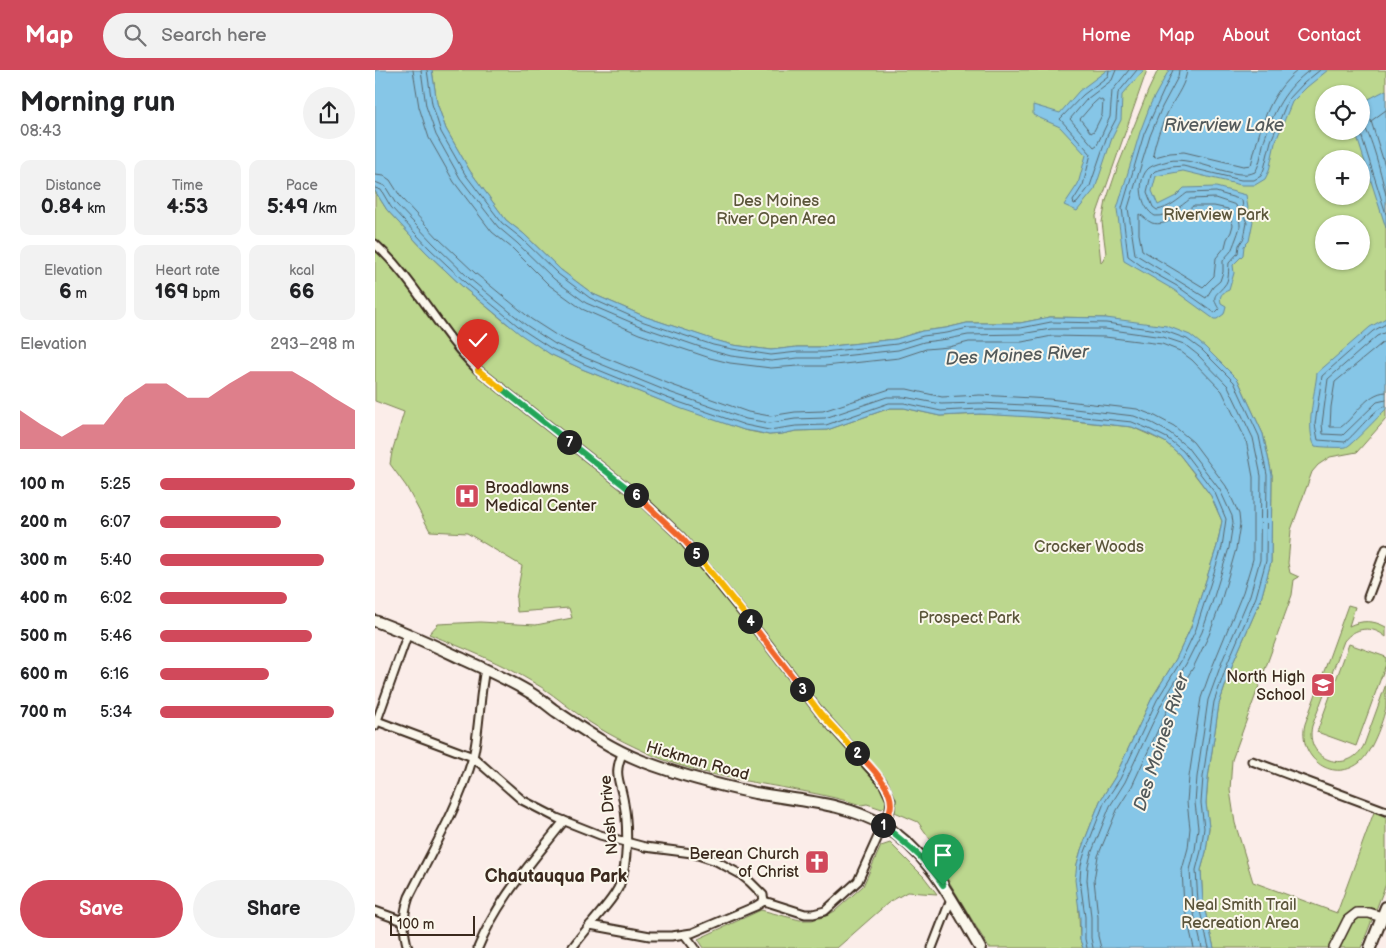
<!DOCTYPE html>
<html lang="en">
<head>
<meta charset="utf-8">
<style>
  :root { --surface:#fff; --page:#f2f2f2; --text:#202124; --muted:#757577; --accent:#d1495b }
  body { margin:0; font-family:"Balsamiq Sans",sans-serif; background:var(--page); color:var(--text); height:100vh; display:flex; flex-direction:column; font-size:19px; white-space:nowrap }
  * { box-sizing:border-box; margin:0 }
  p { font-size:16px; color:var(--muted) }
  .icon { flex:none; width:28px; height:28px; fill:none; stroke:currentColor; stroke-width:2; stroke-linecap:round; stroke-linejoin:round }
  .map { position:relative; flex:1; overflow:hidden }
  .details { display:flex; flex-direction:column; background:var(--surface); width:375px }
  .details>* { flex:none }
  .controls { position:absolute; left:940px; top:15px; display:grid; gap:10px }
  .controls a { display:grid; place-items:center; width:55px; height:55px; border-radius:50%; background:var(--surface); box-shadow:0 1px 4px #0004; font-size:25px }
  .scale { position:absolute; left:15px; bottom:12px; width:85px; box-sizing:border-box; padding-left:5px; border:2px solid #3b2a1e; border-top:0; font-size:14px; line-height:18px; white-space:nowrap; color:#3b2a1e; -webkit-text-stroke:4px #fbf7ec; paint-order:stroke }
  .pin { position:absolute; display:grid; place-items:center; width:42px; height:42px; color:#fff; margin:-51px -21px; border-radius:50% 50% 50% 0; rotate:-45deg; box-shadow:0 0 5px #0007 }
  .pin .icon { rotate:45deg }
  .km { position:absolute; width:25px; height:25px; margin:-12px; border-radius:50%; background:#222; color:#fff; font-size:14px; line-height:25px; text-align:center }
  .round { display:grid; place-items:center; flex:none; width:52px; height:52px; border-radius:26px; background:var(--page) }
  .headline { display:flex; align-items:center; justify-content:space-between; height:85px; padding:0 20px }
  h1 { font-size:28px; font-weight:700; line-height:38px }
  .metrics { display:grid; grid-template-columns:repeat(3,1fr); gap:8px; height:85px; padding:5px 20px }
  .metrics div { display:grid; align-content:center; border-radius:10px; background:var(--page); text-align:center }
  .metrics b { font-size:21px; font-weight:700 }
  .metrics small { font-size:14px; font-weight:400 }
  .metrics p { font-size:14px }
  .chart { height:140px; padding:10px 20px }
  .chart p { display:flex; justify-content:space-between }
  .chart svg { width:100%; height:90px; margin-top:5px; fill:var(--accent); opacity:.7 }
  .primary-button { display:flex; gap:10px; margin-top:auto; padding:10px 20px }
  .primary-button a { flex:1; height:58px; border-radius:30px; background:var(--accent); color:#fff; font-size:20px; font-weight:700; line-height:58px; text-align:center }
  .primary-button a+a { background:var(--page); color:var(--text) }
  ul { padding:0 20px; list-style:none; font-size:16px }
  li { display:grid; grid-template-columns:80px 60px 1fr; align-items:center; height:38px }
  li i { height:12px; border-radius:6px; background:var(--accent) }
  header { display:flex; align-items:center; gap:30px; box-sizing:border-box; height:70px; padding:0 25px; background:var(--accent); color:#fff }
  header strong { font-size:24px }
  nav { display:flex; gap:28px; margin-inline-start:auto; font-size:18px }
  .search { width:350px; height:45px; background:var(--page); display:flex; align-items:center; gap:12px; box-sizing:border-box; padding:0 18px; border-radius:28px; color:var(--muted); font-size:19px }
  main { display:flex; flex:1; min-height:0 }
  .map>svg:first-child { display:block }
</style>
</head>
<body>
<header>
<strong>Map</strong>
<div class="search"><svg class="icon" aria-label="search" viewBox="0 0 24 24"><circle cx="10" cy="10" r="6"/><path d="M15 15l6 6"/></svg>Search here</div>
<nav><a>Home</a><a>Map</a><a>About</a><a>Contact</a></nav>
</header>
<main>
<section class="details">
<div class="headline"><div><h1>Morning run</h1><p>08:43</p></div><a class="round"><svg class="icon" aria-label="share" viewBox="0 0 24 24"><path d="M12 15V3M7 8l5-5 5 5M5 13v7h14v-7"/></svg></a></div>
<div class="metrics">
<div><p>Distance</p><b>0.84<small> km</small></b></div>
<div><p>Time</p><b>4:53</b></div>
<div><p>Pace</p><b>5:49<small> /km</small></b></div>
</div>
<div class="metrics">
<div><p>Elevation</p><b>6<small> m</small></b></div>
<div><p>Heart rate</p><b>169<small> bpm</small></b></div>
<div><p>kcal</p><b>66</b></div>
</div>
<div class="chart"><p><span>Elevation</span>293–298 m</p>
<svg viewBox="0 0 160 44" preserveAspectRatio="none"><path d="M0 44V25L10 32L20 38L30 32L40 32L50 19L60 12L70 12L80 19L90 19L100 12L110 6L120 6L130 6L140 12L150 19L160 25V44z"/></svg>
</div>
<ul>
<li><b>100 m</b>5:25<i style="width:100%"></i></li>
<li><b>200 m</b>6:07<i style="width:62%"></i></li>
<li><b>300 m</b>5:40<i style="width:84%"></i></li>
<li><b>400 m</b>6:02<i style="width:65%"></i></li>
<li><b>500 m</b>5:46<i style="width:78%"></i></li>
<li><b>600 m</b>6:16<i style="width:56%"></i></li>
<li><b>700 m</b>5:34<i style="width:89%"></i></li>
</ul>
<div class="primary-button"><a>Save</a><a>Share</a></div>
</section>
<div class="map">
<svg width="1011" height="878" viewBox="0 0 1011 878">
  <rect width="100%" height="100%" fill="#fbede9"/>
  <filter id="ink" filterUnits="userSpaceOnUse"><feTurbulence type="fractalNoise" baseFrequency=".02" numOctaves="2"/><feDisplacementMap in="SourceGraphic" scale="10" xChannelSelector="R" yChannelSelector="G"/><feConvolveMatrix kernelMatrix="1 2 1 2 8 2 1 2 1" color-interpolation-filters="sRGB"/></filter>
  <g filter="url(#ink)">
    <!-- green -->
    <g fill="#bcd78e" stroke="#7c8056" fill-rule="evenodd">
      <path d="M57,0H772L721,146L726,193L731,184L727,152L731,131L743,96L773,21L783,0H1011V349L982,382L955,387L943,395L937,402L916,460L913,493L915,503L924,507L919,510L917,525L857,690L855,720L860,753L878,812L962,843L999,742L1011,747V814L986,878H839L828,833L826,800L831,782L834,758L831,733L833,708L844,634L858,593L886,529L896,492L897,405L888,364L863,310L830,277L731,248L675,247L645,253H592L571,258L547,261L521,269L448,277H422L396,280L358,275L339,270L271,247L218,224L186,200L149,164L131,150L95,101L71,59L62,33ZM949,24H986V61H949ZM949,89H986V126H949ZM949,154H986V191H949Z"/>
      <path d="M0,121L12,140L51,182L88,217L130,252L175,284L207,299L290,332L369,360L394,365L407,364L421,361L452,360L515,338H529L565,346L605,344L650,346L757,357L790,372L804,384L836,426L847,451L842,476L816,557L801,589L777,628L740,707L725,731L706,780L702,794L705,870L708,878H614L567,800L562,779L543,752L508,737L507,739L492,734L486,735C418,714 341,713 277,685C253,674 228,662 207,647C191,636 177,623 161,614C127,593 90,579 54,564L63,554L105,552L161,555L197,548L194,538L142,542L141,529L147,496L92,463L55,461L31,416L15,394L17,382L29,342L0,331Z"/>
      <path d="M973,535L980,537L974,556C987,550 998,550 1011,557V567C997,555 980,557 969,571L937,656C929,690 973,706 989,675L1011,614C1011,622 1011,630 1011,637C1008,651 996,684 984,693C956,714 922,686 930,654Z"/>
      <path d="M974,574L1011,587V594L981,676L942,662Z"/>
      <path d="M515,773L549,807L562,824L532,822L513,833L462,878H329L323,869L386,840L425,850H437L448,847L460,841L488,816L506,776Z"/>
    </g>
    <!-- water -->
    <g fill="#86c6e7" stroke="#688897">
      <path d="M0,0H57L62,33L71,59L95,101L131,150L149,164L186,200L218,224L271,247L340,270L358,275L396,280L422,277H448L521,269L547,261L571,258L592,253H645L675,247L731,248L792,256L815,265L830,277L863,310L888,364L897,405L896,492L886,529L858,593L844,634L833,708L831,733L834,757L831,782L826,800L828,833L839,878H708L705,870V848L700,810L702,794L706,780L725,731L740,707L777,628L801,589L816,557L842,476L847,451L836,426L819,403L804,384L790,372L772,363L757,357L673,348L605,344L565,346L529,338H515L452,360L421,361L407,364L394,365L381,362L369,360L307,339L207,299L175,284L145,264L88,217L51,182L12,140L0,121Z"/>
      <path d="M732,0H769L747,25L746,50L737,68L720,119L702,141L689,135L703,114L711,85L685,57L658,45V35L685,43L704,21Z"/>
      <path d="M794,0H953L932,17L917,32L900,73L894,101L890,109L880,115H866L808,101L781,106L777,121L783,135L801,126L809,118L841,117L871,125L874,145L878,151L874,171L869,176L868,185L858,195L859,203L854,220C847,223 844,225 846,233L851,236L849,244L842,249H839L799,220L749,191L742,139L765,62L776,33Z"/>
      <path d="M1011,20V158L980,61H986V33Z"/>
      <path d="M1011,248V339C1005,345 976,376 971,377C968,378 944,377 940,376C930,359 940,323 942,303L995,257Z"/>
    </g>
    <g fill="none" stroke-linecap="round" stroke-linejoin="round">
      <!-- shore -->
      <g stroke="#59686e" stroke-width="1">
        <path d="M38,0L44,37L54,68L79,112L117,162L137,178L174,215L207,239L264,264L335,288L355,293L396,298L423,296H450L524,288L551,279L574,277L594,272H647L677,266L730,267L787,274L805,281L817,290L847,321L871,370L878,407V489L868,522L836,600L826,628L823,647L814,707L812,732L815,758L813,778L807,800L809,836L819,878"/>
        <path d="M46,0L51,36L61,65L85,108L123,157L142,173L179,209L211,233L267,257L337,281L356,286L396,291L423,288H449L523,280L549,272L573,269L593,265L646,264L676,259H730L788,267L809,274L823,285L853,316L878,368L886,406L885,490L875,525L848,589L833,630L822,707L820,733L823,758L820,780L815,800L817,835L827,878"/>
        <path d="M52,0L57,34L66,62L90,104L127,153L146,168L183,204L215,228L269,252L338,275L357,279L396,285L423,282H449L522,274L548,266L572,263L593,258H646L676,252L731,253L790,261L812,269L827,280L859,312L884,366L892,405L891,491L881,527L853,592L839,632L828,707L826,733L829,758L826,781L821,800L823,833L834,878"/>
        <path d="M734,0L733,6L708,25L685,49L716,84L708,115L698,131L699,134L702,133L715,116L732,66L741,49L743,23L762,0"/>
        <path d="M741,0L737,10L712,29L695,49L719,77L722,75L735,47L737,21L754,0"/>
        <path d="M798,0L769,64L747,138L753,186L768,197L802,216L840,243L844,239C835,225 842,225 849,216C855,210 853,200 854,193L863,183L864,175L869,168L872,153L869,146L867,130L841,122L812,123C803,130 794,138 782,140L778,137L772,122L776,105L780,101L796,97L808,96L866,110H879L886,106L889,99L896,71L913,30L929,13L945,0"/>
        <path d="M804,0L803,7L787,37L775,66L753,138L760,184L831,228L838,217L845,211L848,202V191C850,187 853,185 856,181C857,179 866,157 865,155C865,151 862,140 861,135L840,128L815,129C806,136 793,147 780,146C765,138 761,109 774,98C779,94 787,93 793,91C819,85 861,112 880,102C886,93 886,81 889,71C898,42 910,18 935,0"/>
        <path d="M812,0C811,13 802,25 796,36C788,51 780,70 778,85L780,87L795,83L809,82L868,96L876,95C885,59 893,24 923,0"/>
        <path d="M724,29L728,31L727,45L719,61L716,63L705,49L717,35Z"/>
        <path d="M1011,40L996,51L1011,99"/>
        <path d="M986,52C997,63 1007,109 1011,125"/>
        <path d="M985,61L1011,144"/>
        <path d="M0,105L9,106L15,110L27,129L64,169L100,203L156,249L184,267L214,281L297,315L373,342L395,346L420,342L448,341L515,319H532L567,327L605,325L674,329L762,339L780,346L799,356L818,372L851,416L864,444L865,454L861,479L845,535L834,565L818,598L794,636L757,716L742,740L723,786L719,810L723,847V866L726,878"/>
        <path d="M0,112L10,116L21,134L59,174L95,209L151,255L180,274L211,288L294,322L371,349L395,353L420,349L450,348L512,327H529L566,334L605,333L674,336L759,346L777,353L795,363L812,377L845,420L857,446L858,453L854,478L837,533L827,562L811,594L787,633L750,712L735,736L716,784L713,796L712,810L716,847V868L718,878"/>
        <path d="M0,118L6,120L16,137L54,178L91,213L148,260L177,279L209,294L292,328L370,355L394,360L421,356L451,355L514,333H529L566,341L605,339L651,341L757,352L774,359L792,368L808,381L840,423L851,449L847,477L821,559L806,591L782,630L745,709L729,733L710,782L706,795L705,810L710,847V869L712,878"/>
        <path d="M818,136H839L853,139L858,155L856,162L852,169L850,177L841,188L839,206L828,217L767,180L764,164V144C769,146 772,151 777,153C791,157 809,144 818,136Z"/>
        <path d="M1011,254L998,261L947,306L940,354L943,370L970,372C981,364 1000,337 1011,336"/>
        <path d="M1011,262L1002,266L953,309L947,354L948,364L968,365L1002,332L1011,330"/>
        <path d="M1011,270L960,312L956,337L955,357H966C981,346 991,323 1011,322"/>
      </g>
      <defs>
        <g id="minor">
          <path d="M0,174C41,211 64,262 103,300L266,429L306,467L389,569L446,644L508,713L516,730L515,740L483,811L450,841L438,844H430L389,831L381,836L317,863L297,866H275L215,855"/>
          <path d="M993,527L1011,479"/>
          <path d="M2,651L98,687L147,730L182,748L225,765L251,772L270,777L317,783L341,791L365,804L375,812L388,825L389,831"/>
          <path d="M0,656L33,563"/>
          <path d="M877,691L1011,741"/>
          <path d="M0,841L28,851"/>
          <path d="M310,865L320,878"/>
          <path d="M33,878C27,860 28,844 34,827C57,781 84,736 98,687C105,658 104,628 110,599"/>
          <path d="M103,878C122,830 158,791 189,751"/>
          <path d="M197,878C206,866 216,854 226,842C233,833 241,825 245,814C253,794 253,755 249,734C246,711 237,706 248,682"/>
          <path d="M557,878L576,829"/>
        </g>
        <path id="tertiary" d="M959,878L973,850L982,843H994L1007,847"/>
        <g id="secondary">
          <path d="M0,551C31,562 60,576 90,590C112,600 134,610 154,622C163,627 171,634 179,640C207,659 236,679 267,691C304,705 342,715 380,723C423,731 469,732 508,755C556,784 577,831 605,878"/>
          <path d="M995,878L1011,837"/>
        </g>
      </defs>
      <!-- minor casing -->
      <use href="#minor" stroke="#3b2a1e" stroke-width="11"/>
      <!-- tertiary casing -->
      <use href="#tertiary" stroke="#3b2a1e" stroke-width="12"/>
      <!-- secondary casing -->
      <use href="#secondary" stroke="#3b2a1e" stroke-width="14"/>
      <!-- minor -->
      <use href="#minor" stroke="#fbf7ec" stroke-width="7"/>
      <!-- tertiary -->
      <use href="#tertiary" stroke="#fbf7ec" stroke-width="9"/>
      <!-- secondary -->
      <use href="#secondary" stroke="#fbf7ec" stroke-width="10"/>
    </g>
  </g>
  <g fill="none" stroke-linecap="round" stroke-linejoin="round" filter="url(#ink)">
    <defs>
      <path id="split-1" d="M508,755C531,774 552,789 568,815"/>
      <path id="split-2" d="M482,683C495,695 521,721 515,740C514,745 511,750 508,755"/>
      <path id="split-3" d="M427,619L446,644L482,683"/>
      <path id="split-4" d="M375,551L427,619"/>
      <path id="split-5" d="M321,484L375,551"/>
      <path id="split-6" d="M261,425L306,467L321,484"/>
      <path id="split-7" d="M194,372L261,425"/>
      <path id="split-8" d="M127,319L194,372"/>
      <path id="split-9" d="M103,300L127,319"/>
    </defs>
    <!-- split-1 casing -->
    <use href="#split-1" stroke="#fff" stroke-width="10"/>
    <!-- split-2 casing -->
    <use href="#split-2" stroke="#fff" stroke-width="10"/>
    <!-- split-3 casing -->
    <use href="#split-3" stroke="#fff" stroke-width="10"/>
    <!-- split-4 casing -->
    <use href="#split-4" stroke="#fff" stroke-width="10"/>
    <!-- split-5 casing -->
    <use href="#split-5" stroke="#fff" stroke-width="10"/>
    <!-- split-6 casing -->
    <use href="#split-6" stroke="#fff" stroke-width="10"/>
    <!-- split-7 casing -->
    <use href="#split-7" stroke="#fff" stroke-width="10"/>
    <!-- split-8 casing -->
    <use href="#split-8" stroke="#fff" stroke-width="10"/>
    <!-- split-9 casing -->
    <use href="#split-9" stroke="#fff" stroke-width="10"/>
    <!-- split-1 -->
    <use href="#split-1" stroke="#22a559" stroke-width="6"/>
    <!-- split-2 -->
    <use href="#split-2" stroke="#f0652b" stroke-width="6"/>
    <!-- split-3 -->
    <use href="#split-3" stroke="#f5b400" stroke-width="6"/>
    <!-- split-4 -->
    <use href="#split-4" stroke="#f0652b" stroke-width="6"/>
    <!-- split-5 -->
    <use href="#split-5" stroke="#f5b400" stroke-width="6"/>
    <!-- split-6 -->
    <use href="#split-6" stroke="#f0652b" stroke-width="6"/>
    <!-- split-7 -->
    <use href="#split-7" stroke="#22a559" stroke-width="6"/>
    <!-- split-8 -->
    <use href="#split-8" stroke="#22a559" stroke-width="6"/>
    <!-- split-9 -->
    <use href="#split-9" stroke="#f5b400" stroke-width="6"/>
  </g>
  <!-- icons -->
  <defs>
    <symbol id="hospital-square" viewBox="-11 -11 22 22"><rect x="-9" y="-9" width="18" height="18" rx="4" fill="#d1495b" stroke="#fbf7ec"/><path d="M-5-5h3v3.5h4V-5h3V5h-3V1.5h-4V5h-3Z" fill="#fff"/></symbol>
    <symbol id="school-square" viewBox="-11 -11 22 22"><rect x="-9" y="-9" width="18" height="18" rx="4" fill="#d1495b" stroke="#fbf7ec"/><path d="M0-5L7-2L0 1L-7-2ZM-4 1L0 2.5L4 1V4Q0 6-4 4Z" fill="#fff"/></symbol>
    <symbol id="church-square" viewBox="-11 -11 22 22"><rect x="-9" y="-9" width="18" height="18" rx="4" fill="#d1495b" stroke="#fbf7ec"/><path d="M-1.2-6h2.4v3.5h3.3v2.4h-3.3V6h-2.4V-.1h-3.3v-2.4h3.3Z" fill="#fff"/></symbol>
  </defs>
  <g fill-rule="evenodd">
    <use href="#hospital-square" x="78" y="412" width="28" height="28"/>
    <use href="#school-square" x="934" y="601" width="28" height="28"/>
    <use href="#church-square" x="428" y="778" width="28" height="28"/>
  </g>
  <g text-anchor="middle" stroke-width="4" stroke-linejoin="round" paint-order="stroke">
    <!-- park labels -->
    <g font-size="16" fill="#5b553a" stroke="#fbf7ec">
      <text x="401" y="136">Des Moines<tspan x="401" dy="18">River Open Area</tspan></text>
      <text x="841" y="150">Riverview Park</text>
      <text x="714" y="482">Crocker Woods</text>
      <text x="594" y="553">Prospect Park</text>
      <text x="865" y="840">Neal Smith Trail<tspan x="865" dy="18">Recreation Area</tspan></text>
    </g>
    <!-- poi labels -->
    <g font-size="16" fill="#3b2a1e" stroke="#fbf7ec" text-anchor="end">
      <text x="110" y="423" text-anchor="start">Broadlawns<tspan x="110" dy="18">Medical Center</tspan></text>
      <text x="930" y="612">North High<tspan x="930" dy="18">School</tspan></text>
      <text x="424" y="789">Berean Church<tspan x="424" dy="18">of Christ</tspan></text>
    </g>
    <!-- street labels -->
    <g font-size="16" fill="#3b2a1e" stroke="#fbf7ec">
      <text transform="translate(323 690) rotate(16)" y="6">Hickman Road</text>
      <text transform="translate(233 745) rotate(-95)" y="6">Nash Drive</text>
    </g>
    <!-- water labels -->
    <g font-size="18" font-style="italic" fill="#52595a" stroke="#fbf7ec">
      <text x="849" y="61">Riverview Lake</text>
      <text transform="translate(642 285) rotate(-3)" y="6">Des Moines River</text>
      <text transform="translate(786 672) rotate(-72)" y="6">Des Moines River</text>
    </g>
    <!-- neighbourhood labels -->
    <g font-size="18" font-weight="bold" fill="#3b2a1e" stroke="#fbf7ec">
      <text x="181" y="812">Chautauqua Park</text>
    </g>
  </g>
</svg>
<div class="controls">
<a><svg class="icon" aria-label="locate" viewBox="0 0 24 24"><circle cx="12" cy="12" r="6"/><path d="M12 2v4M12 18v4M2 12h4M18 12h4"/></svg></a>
<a>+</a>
<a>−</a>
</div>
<div class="scale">100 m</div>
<div class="pin" style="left:568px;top:815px;background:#1e9e55"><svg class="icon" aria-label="arrive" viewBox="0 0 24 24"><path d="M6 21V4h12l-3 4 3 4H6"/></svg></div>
<div class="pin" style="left:103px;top:300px;background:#d93025"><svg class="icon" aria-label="check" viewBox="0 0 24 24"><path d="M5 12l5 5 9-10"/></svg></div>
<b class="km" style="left:508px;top:755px">1</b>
<b class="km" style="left:482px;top:683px">2</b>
<b class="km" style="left:427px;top:619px">3</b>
<b class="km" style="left:375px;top:551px">4</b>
<b class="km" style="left:321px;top:484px">5</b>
<b class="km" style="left:261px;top:425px">6</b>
<b class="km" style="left:194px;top:372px">7</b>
</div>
</main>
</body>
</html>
